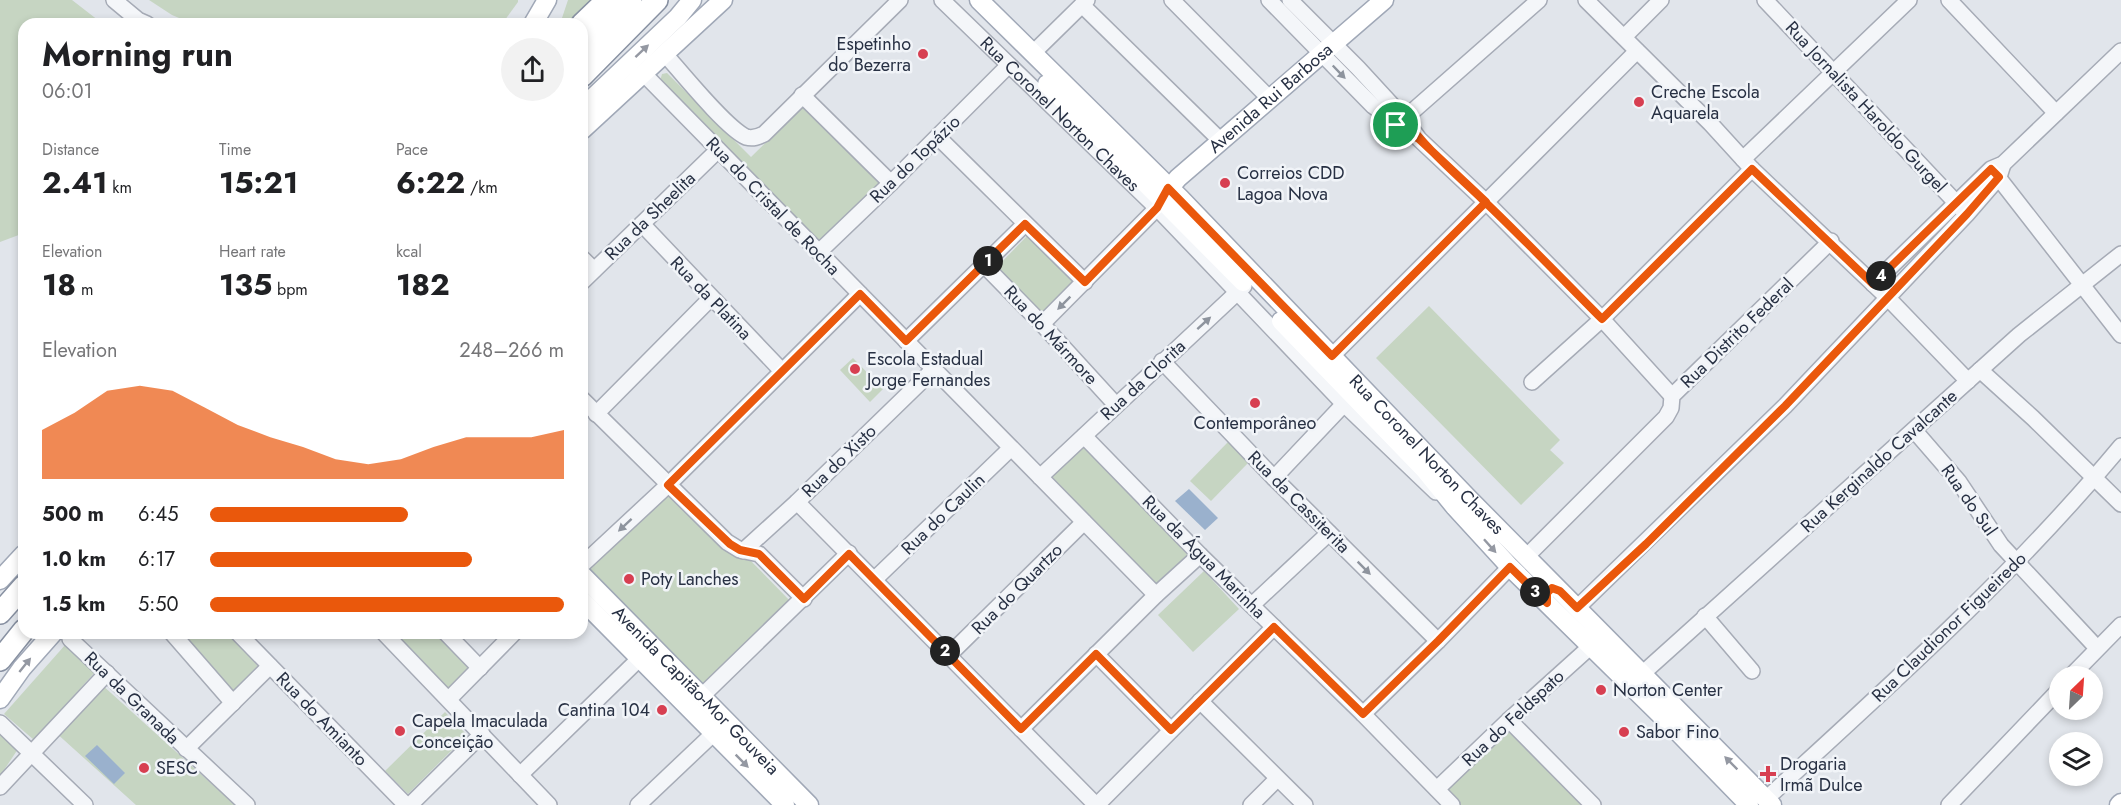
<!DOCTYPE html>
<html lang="en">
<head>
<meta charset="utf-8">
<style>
  :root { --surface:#fff; --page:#f2f2f2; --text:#202124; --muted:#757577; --accent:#ea580c }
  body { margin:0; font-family:Jost,sans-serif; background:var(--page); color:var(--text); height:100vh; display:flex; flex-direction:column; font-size:22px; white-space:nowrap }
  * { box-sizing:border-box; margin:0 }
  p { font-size:20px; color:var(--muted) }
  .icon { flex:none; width:33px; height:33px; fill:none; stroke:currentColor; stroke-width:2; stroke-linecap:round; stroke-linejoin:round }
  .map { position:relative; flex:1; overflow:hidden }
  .sheet { position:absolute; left:18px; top:18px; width:570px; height:621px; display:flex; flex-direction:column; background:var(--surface); border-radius:18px; box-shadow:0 3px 9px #0003 }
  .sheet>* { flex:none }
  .needle { width:39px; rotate:25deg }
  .tools { position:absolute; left:2049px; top:666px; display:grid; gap:12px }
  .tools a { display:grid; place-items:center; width:54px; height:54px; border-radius:50%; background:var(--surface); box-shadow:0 3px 9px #0003; font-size:30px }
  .pin { position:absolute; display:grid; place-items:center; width:51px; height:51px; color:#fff; margin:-26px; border:3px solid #fff; border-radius:50%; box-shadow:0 2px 6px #0007 }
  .km { position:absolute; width:30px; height:30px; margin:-15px; border-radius:50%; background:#222; color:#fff; font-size:16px; line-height:30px; text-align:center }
  .round { display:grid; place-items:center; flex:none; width:63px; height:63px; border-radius:32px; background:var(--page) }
  .overview { display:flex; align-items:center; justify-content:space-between; height:102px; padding:0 24px }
  h1 { font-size:33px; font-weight:700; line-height:45px }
  .metrics { display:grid; grid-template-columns:repeat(3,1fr); gap:9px; height:102px; padding:6px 24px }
  .metrics div { display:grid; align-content:center }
  .metrics b { font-size:30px; font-weight:700 }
  .metrics small { font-size:16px; font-weight:400 }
  .metrics p { font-size:16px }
  .chart { height:168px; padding:12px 24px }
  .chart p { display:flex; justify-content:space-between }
  .chart svg { width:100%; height:108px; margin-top:6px; fill:var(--accent); opacity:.7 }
  ul { padding:0 24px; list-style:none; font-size:20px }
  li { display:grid; grid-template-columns:96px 72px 1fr; align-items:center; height:45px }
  li i { height:15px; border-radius:8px; background:var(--accent) }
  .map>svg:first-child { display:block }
</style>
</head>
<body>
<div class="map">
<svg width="2121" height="805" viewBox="0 0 2121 805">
  <rect width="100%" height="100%" fill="#e1e5eb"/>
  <!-- green -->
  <g fill="#c6d5c2">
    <path d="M0,0H72L103,24H24V233L0,242Z"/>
    <path d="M149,0H518V2L502,24H193L172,15Z"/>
    <path d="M568,0H597L571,24H560Z"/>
    <path d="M667,73L751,157L804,105L881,182L820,242L660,81L662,74Z"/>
    <path d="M1027,236L1075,283L1042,317L994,270Z"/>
    <path d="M1429,306L1560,440L1550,450L1564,463L1521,505L1376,358Z"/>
    <path d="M853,358L883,389L870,402L840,370Z"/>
    <path d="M1228,442L1249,462L1211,501L1190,481Z"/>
    <path d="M1085,444L1193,555L1156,590L1049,480Z"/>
    <path d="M668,489L747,557L795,606L697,689L585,575Z"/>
    <path d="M1204,571L1239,609L1193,652L1158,615Z"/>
    <path d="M178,633H230L261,670L234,697Z"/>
    <path d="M389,633H440L474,665L449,697Z"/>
    <path d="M66,644L96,671L34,740L4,714Z"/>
    <path d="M101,684L235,805H136L54,731L81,702L92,701L100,693Z"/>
    <path d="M445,712L467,735L408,794L385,771Z"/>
    <path d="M0,728L20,746L0,776Z"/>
    <path d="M1506,728L1582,805H1456L1441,789Z"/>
  </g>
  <!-- water -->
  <g fill="#9ab1cd">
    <path d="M1189,489L1218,518L1205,530L1175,501Z"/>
    <path d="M97,745L125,773L114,784L85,756Z"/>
  </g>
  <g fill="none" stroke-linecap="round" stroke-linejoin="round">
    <defs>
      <g id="minor">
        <path d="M114,0L138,20L147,24"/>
        <path id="s1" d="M942,0L1157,208L1344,404L1436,492"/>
        <path d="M1172,0L1269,98"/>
        <path d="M1269,0L1373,106L1409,132"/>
        <path d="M1290,0L1358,68L1404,118L1419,139L1486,202L1602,319L1672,396"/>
        <path d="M1586,0L1710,123L1752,169L1887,297L1968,381"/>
        <path d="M1765,0L1963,210"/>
        <path d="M1949,0L2056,113"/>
        <path d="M1082,5L1220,140"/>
        <path d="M1624,37L1661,0"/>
        <path d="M664,53C681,72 726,128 746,137C753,139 758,137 764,134L900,0"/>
        <path d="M1033,53L1087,0"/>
        <path d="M643,73L1156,595"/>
        <path d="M802,95L891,183"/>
        <path d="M1397,125L1539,0"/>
        <path d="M938,137L1085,282"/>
        <path d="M1743,159L1909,0"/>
        <path d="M1994,172L2121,335"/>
        <path d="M642,224L781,370"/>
        <path d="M819,252L891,183L1009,65"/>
        <path d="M582,258L594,270"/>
        <path d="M984,265L1042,324L1116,405"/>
        <path d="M582,282L718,150"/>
        <path d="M1873,284L1991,169L2003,164L2121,51"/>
        <path d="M1042,324L1157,208L1161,199"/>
        <path d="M906,341L1025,224"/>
        <path d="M1332,356L1637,51"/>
        <path d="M1162,361L1274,478L1438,641"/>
        <path d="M1980,370L2033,418L2121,504"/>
        <path d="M1532,382L1602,319L1752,169"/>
        <path d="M582,399L727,542L740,550L759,554L804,599"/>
        <path d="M596,414L711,298"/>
        <path d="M1914,430L1959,482L2001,545L2097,648"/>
        <path d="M1084,436L1200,555L1363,714L1452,805"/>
        <path d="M1040,477L1244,286"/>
        <path d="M1274,478L1344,404"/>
        <path d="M797,502L1096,805"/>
        <path d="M743,551L797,502L934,369"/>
        <path d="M1526,557L1666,417L1671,408L1672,396L1831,241"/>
        <path d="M582,565L668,485L860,294"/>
        <path d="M875,579L1011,448"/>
        <path d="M1252,605L1329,533"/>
        <path d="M1577,608L1785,406L1967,214L1999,177L2003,164"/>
        <path d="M1705,616L1752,671"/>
        <path d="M76,633L70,639L247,805"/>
        <path d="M172,633L233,703"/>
        <path d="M238,633L406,805"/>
        <path d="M384,633L549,805"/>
        <path d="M446,633L480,668"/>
        <path d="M1096,654L1171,730"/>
        <path d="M949,655L1084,522"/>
        <path d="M1642,674L2019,335L2121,254"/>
        <path d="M2071,676L2121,625"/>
        <path d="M702,696L849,553"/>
        <path d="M449,699L514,633"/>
        <path d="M1200,701L1305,805"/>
        <path d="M1363,714L1438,641L1510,567"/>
        <path d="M1509,720L1593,805"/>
        <path d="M0,723L85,805"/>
        <path d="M1021,729L1156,595L1200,555"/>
        <path d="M186,749L270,666"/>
        <path d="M520,775L640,658"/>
        <path d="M0,787L107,673"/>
        <path d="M1437,789L1509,720L1590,647"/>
        <path d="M1766,799C1889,686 2014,575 2121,446"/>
        <path d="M410,805L482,734"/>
        <path d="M638,805L714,733"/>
        <path d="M1097,805L1274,627"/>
        <path d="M1251,805L1277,779"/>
        <path d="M1949,805L2060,689"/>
      </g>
      <g id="major">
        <path id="s2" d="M979,0L1181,199L1469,499L1772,805"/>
        <path d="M533,24L547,0"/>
        <path d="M1047,84L1243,282"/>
        <path d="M582,108L678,17L692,0"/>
        <path d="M582,130L723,0"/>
        <path id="s3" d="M1162,197L1178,178L1384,0"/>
        <path d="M1281,321L1425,470L1455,507L1510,567L1675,729L1749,805"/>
        <path id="s4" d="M582,575L809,805"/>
        <path d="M0,580L24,554"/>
        <path d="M582,600L785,805"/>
        <path d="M0,699L22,668L53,633"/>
        <path d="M2119,805L2121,803"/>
      </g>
      <g id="highway">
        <path d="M582,24L607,0"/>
        <path d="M582,50L631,0"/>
        <path d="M582,76L657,0"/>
        <path d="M0,613L24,586"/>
        <path d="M0,660L24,630"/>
      </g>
    </defs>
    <!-- minor casing -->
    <use href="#minor" stroke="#a6abb6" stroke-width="18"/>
    <!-- major casing -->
    <use href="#major" stroke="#a0a8b7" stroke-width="21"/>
    <!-- highway casing -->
    <use href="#highway" stroke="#8891a2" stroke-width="24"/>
    <!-- minor -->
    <use href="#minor" stroke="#f4f6f9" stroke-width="15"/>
    <!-- major -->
    <use href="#major" stroke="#fff" stroke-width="18"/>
    <!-- highway -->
    <use href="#highway" stroke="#fff" stroke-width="21"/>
  </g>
  <!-- one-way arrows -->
  <defs><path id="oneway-solid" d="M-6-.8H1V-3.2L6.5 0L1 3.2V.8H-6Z" transform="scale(1.5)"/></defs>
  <g fill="#9498a2">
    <use href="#oneway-solid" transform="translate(642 51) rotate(-43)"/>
    <use href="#oneway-solid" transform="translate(1490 546) rotate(48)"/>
    <use href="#oneway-solid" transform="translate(25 665) rotate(-51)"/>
    <use href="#oneway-solid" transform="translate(742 761) rotate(45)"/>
    <use href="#oneway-solid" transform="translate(1731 763) rotate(-135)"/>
  </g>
  <g fill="#8e949e">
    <use href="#oneway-solid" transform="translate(1339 72) rotate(46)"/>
    <use href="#oneway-solid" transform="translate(1064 303) rotate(135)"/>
    <use href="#oneway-solid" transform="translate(1204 323) rotate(-42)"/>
    <use href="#oneway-solid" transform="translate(625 525) rotate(137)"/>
    <use href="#oneway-solid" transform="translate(1364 568) rotate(45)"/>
  </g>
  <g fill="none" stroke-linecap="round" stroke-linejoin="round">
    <defs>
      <path id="route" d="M1396,125L1419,139L1486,202L1332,356L1168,188L1157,208L1085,282L1025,224L906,341L860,294L668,485L730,544L740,550L759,554L804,599L849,554L1021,729L1096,654L1171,730L1274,627L1363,714L1438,641L1510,567L1547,603V593L1552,588L1560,591L1577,608L1646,544L1785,406L1967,214L1999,177L1991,169L1873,284L1752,169L1602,319C1563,280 1524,239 1484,201C1456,174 1427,150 1404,118L1396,125"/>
    </defs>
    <!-- route casing -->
    <use href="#route" stroke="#fff" stroke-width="12"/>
    <!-- route -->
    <use href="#route" stroke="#ea580c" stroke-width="8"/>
  </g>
  <!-- markers -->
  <g fill="#d73f51" stroke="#f1f4f8" stroke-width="2">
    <circle cx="923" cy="54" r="6"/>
    <circle cx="1639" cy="102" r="6"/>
    <circle cx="1225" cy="183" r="6"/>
    <circle cx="855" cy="369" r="6"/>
    <circle cx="1255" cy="403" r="6"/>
    <circle cx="629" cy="579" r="6"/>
    <circle cx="1601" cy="690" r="6"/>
    <circle cx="662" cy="710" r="6"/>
    <circle cx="400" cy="731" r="6"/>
    <circle cx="1624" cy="732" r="6"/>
    <circle cx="144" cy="768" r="6"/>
    <path d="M1765 765h6v6h6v6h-6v6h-6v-6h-6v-6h6z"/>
  </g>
  <g text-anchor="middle" stroke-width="5" stroke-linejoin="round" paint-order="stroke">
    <!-- poi labels -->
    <g font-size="18" fill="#283144" stroke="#f1f4f8" text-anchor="start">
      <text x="911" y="50" text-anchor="end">Espetinho<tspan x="911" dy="21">do Bezerra</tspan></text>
      <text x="1651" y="98">Creche Escola<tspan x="1651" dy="21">Aquarela</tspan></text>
      <text x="1237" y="179">Correios CDD<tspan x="1237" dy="21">Lagoa Nova</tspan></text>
      <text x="867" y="365">Escola Estadual<tspan x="867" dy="21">Jorge Fernandes</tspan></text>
      <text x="1255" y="429" text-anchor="middle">Contemporâneo</text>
      <text x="641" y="585">Poty Lanches</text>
      <text x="1613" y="696">Norton Center</text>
      <text x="650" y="716" text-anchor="end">Cantina 104</text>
      <text x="412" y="727">Capela Imaculada<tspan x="412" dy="21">Conceição</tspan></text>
      <text x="1636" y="738">Sabor Fino</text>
      <text x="1780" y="770">Drogaria<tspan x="1780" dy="21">Irmã Dulce</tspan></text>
      <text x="156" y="774">SESC</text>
    </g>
    <!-- street labels -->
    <g font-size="18" fill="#283144" stroke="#f1f4f8">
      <text dy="6" stroke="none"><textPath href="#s3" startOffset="147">Avenida Rui Barbosa</textPath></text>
      <text transform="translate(1866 107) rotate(47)" y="6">Rua Jornalista Haroldo Gurgel</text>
      <text dy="6" stroke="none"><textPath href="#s1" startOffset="164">Rua Coronel Norton Chaves</textPath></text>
      <text transform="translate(915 159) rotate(-44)" y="6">Rua do Topázio</text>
      <text transform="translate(773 206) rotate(46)" y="6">Rua do Cristal de Rocha</text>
      <text transform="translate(650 216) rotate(-44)" y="6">Rua da Sheelita</text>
      <text transform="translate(711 298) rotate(46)" y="6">Rua da Platina</text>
      <text transform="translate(1737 333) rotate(-44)" y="6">Rua Distrito Federal</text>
      <text transform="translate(1051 335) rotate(47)" y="6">Rua do Mármore</text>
      <text transform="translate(1143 380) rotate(-43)" y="6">Rua da Clorita</text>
      <text dy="6" stroke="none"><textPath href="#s2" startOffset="638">Rua Coronel Norton Chaves</textPath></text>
      <text transform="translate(839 461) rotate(-44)" y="6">Rua do Xisto</text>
      <text transform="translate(1879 461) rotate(-42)" y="6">Rua Kerginaldo Cavalcante</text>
      <text transform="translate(1969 500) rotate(55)" y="6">Rua do Sul</text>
      <text transform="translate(1299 502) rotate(45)" y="6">Rua da Cassiterita</text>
      <text transform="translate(943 514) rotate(-44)" y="6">Rua do Caulin</text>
      <text transform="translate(1204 557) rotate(45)" y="6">Rua da Água Marinha</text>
      <text transform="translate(1017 589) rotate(-45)" y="6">Rua do Quartzo</text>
      <text transform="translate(1949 627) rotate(-44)" y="6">Rua Claudionor Figueiredo</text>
      <text dy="6" stroke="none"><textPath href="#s4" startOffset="162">Avenida Capitão-Mor Gouveia</textPath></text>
      <text transform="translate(132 698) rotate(44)" y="6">Rua da Granada</text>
      <text transform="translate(1513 718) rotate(-43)" y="6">Rua do Feldspato</text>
      <text transform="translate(322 719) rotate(46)" y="6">Rua do Amianto</text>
    </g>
  </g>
</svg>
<div class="tools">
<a><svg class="needle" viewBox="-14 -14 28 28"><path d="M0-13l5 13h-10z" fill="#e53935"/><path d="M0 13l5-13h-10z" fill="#757577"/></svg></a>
<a><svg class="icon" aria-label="layers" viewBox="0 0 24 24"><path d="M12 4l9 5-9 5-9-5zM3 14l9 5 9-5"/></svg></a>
</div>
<div class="pin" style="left:1396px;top:125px;background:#1e9e55"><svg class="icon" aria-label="arrive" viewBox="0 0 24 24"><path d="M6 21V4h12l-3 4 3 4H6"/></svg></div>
<b class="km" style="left:988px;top:261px">1</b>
<b class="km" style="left:945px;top:651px">2</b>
<b class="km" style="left:1535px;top:592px">3</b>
<b class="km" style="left:1881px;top:276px">4</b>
<section class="sheet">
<div class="overview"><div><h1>Morning run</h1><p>06:01</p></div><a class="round"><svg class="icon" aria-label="share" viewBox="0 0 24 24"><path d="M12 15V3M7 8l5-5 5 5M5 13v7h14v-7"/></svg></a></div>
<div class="metrics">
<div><p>Distance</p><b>2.41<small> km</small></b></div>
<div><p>Time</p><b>15:21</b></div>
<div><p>Pace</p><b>6:22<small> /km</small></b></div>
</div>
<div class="metrics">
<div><p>Elevation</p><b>18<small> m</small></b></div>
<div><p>Heart rate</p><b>135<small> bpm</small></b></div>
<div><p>kcal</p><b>182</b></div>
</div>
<div class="chart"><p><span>Elevation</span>248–266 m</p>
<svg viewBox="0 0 160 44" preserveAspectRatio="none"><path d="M0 44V24L10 17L20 8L30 6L40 8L50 15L60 22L70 27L80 31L90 36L100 38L110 36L120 31L130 27L140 27L150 27L160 24V44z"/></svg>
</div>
<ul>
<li><b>500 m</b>6:45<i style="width:56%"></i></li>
<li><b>1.0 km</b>6:17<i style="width:74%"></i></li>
<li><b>1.5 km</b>5:50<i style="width:100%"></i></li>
</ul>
</section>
</div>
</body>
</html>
